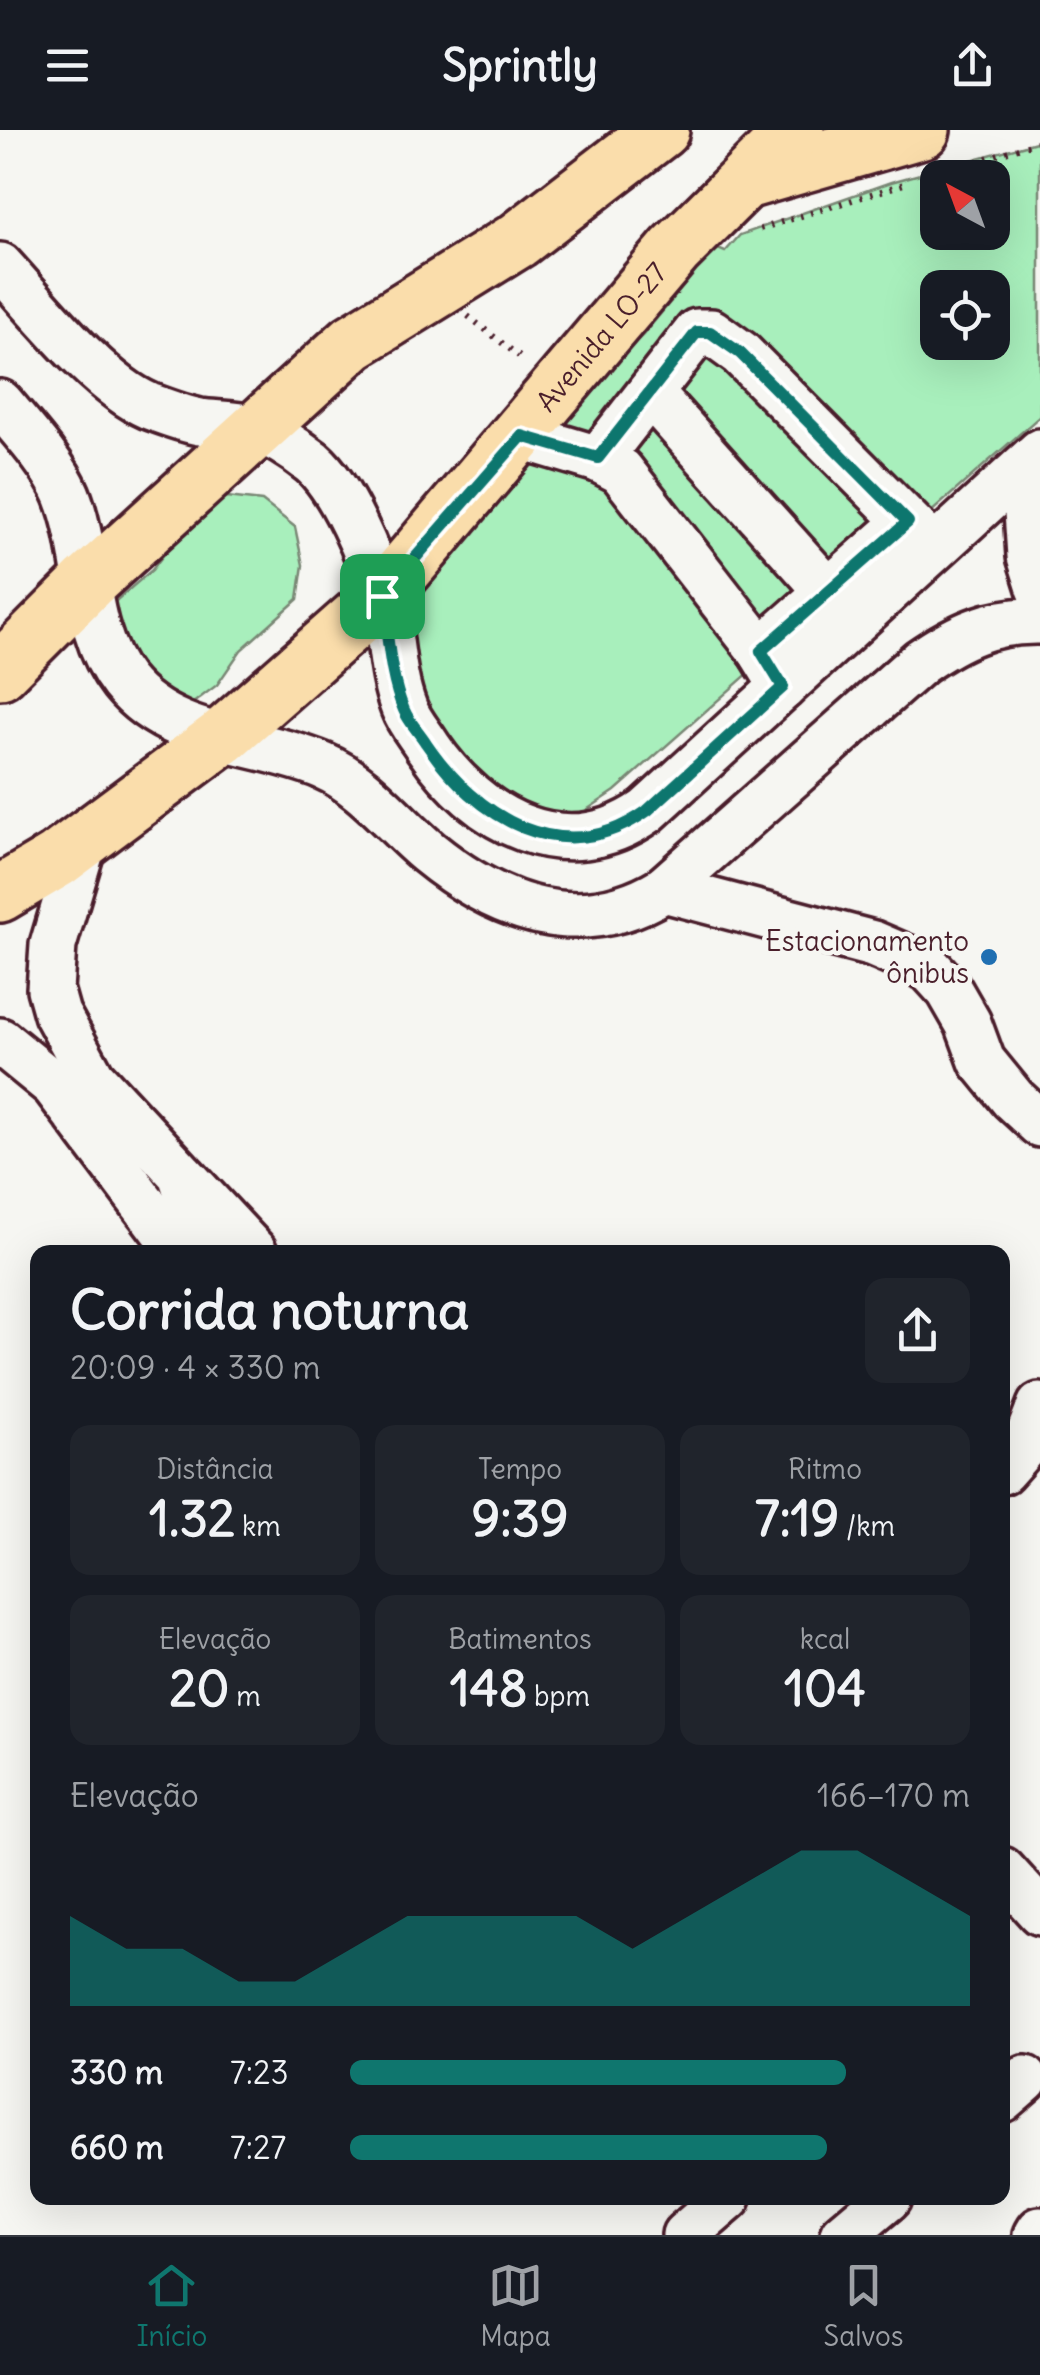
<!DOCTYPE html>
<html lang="pt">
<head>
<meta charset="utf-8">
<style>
  :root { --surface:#171b24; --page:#20242c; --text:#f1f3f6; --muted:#9ea1a6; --line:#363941; --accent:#0f766e }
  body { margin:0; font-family:Delius,sans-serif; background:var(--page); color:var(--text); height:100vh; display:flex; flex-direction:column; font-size:38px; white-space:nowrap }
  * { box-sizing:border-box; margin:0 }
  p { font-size:32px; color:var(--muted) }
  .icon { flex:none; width:55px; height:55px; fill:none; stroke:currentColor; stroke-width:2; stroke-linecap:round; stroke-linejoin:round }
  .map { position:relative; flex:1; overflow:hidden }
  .sheet { position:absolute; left:30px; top:1115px; width:980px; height:960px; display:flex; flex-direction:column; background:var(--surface); border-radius:20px; box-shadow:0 10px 40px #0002 }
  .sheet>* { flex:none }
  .needle { width:65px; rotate:319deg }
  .tools { position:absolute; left:920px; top:30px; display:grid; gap:20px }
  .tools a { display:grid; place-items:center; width:90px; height:90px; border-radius:20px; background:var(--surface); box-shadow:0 10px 40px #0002; font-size:50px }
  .pin { position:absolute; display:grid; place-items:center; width:85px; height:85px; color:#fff; margin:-42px; border-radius:20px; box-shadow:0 5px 15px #0006 }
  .round { display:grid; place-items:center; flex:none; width:105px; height:105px; border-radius:20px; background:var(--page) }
  .summary { display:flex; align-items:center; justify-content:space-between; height:170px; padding:0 40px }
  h1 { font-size:55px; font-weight:700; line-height:75px }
  .stats { display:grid; grid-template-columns:repeat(3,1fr); gap:15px; height:170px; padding:10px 40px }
  .stats div { display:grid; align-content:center; border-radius:20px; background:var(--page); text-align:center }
  .stats b { font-size:50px; font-weight:700 }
  .stats small { font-size:28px; font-weight:400 }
  .stats p { font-size:28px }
  .chart { height:280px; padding:20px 40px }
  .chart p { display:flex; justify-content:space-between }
  .chart svg { width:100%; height:180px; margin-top:10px; fill:var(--accent); opacity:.7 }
  ul { padding:0 40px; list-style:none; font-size:32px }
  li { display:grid; grid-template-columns:160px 120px 1fr; align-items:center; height:75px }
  li i { height:25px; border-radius:12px; background:var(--accent) }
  header { display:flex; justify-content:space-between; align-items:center; height:130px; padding:0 40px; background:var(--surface); font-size:45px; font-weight:700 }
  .dock { display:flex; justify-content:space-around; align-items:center; height:140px; border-top:2px solid var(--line); background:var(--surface); font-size:28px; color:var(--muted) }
  .dock a { display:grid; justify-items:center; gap:5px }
  .dock .selected { color:var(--accent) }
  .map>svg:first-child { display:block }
</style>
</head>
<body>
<header><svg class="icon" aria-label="menu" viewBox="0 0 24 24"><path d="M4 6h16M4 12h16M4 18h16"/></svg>Sprintly<svg class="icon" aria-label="share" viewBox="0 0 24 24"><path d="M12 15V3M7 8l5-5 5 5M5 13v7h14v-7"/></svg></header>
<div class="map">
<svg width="1040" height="2105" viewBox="0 0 1040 2105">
  <rect width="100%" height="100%" fill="#f6f6f2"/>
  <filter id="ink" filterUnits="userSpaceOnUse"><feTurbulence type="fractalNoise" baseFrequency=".01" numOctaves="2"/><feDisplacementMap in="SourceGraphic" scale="20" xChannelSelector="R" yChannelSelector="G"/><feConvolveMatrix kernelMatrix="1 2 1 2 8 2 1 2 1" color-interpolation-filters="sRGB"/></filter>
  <g filter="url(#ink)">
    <!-- green -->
    <g fill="#a8efbc" stroke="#798774" stroke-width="2.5" fill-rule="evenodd">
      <path d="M1040,11V286L615,661L570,691L459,669L396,488L423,450L536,330L576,270L643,205L687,152L689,138L709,115L725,122L740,105L891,52ZM938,48H992V102H938ZM938,158H992V212H938Z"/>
      <path d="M227,367L262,371L295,397L303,435L298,469L241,520L217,555L180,583H142L104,481L152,440L197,380Z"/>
    </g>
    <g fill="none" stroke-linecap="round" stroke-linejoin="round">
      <defs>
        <g id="minor">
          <path d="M0,136C38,177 99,255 149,276C165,282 183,289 200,292C217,294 236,294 253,298C270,302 298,321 312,332C342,358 371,428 382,466C392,503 390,542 404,578C409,592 420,604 428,617C478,691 565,739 647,681L1040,322"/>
          <path d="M650,263L827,460"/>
          <path d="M0,273C21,298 55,335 67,365C91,426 81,499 123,552C172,613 257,608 323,636C365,654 394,694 428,722C499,780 581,810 664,759L920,532C959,505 991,490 1040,491"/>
          <path d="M521,306L598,329L621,341L761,521L783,557"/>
          <path d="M598,329L697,202H711L740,223L934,418"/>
          <path d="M1024,337L1030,426L1040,458"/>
          <path d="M761,521L907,392"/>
          <path d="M84,711L53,815L50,859L57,884L92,948L181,1044L193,1081L198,1122"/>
          <path d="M664,759L873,814L929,838L949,860L968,893L982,931L1013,969L1040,994"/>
          <path d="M0,911L54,955L180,1122"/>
          <path d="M184,1047L254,1122"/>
          <path d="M1002,1341L1025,1315L1040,1276"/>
          <path d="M1002,1740L1040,1782"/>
          <path d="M1002,1969L1025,1949"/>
          <path d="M685,2105L728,2068"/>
          <path d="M844,2105L888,2068"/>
          <path d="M1037,2105L1040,2100"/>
        </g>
        <g id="major">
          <path d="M749,50L922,0"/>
          <path d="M0,541L88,453L353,212L518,110L661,0"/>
          <path id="s1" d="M0,764L57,730L222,607L382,466L675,120L796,0"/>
        </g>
      </defs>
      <!-- minor casing -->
      <use href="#minor" stroke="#4a1f2b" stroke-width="52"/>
      <!-- major casing -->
      <use href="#major" stroke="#4a1f2b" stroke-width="62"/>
      <!-- path -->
      <g stroke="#4a1f2b" stroke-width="6" stroke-dasharray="2.5 8" stroke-linecap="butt">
        <path d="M936,44L1040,11"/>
        <path d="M760,99L910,52"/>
        <path d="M468,186L525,231"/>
      </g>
      <!-- minor -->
      <use href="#minor" stroke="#f6f6f2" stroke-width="45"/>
      <!-- major -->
      <use href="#major" stroke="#faddab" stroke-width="55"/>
    </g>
  </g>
  <g fill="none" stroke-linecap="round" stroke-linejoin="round" filter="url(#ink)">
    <defs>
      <path id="route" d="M697,202H710L740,223L908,392L761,521L783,557L647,681C562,742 477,688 426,613C419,602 409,592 404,580C389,546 388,503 382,466L522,306L598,328Z"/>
    </defs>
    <!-- route casing -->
    <use href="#route" stroke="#fff" stroke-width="20"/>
    <!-- route -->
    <use href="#route" stroke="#0f766e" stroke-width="12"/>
  </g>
  <!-- markers -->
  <circle fill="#1f6fb2" stroke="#f6f6f2" stroke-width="4" cx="989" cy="827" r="10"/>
  <g text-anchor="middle" stroke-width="9" stroke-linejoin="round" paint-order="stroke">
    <!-- street labels -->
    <g font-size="28" fill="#4a1f2b" stroke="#f6f6f2">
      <text dy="10" stroke="none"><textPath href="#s1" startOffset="825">Avenida LO-27</textPath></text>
    </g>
    <!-- poi labels -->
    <g font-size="28" fill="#4a1f2b" stroke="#f6f6f2" text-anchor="end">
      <text x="969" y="821">Estacionamento<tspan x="969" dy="32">ônibus</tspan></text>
    </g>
  </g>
</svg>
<div class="tools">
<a><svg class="needle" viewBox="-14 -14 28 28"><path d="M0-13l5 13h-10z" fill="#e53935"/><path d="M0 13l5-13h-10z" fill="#9ea1a6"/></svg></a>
<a><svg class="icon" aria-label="locate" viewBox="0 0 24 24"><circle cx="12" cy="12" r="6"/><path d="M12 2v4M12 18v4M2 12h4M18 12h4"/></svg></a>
</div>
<div class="pin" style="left:382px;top:466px;background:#1e9e55"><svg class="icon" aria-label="arrive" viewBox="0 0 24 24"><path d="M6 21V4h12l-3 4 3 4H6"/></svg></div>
<section class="sheet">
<div class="summary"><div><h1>Corrida noturna</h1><p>20:09 · 4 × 330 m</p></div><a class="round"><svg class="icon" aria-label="share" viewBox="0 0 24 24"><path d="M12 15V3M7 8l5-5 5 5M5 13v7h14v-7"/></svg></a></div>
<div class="stats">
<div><p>Distância</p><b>1.32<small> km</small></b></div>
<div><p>Tempo</p><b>9:39</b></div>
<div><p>Ritmo</p><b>7:19<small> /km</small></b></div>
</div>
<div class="stats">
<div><p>Elevação</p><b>20<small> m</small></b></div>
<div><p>Batimentos</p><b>148<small> bpm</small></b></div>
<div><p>kcal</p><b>104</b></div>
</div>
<div class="chart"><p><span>Elevação</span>166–170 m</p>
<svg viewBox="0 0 160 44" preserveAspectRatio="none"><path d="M0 44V22L10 30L20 30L30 38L40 38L50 30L60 22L70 22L80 22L90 22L100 30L110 22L120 14L130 6L140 6L150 14L160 22V44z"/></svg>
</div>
<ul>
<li><b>330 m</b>7:23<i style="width:80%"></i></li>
<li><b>660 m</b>7:27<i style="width:77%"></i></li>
</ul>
</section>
</div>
<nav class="dock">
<a class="selected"><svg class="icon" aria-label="home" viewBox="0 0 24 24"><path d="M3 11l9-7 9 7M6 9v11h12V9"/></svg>Início</a>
<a><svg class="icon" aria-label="map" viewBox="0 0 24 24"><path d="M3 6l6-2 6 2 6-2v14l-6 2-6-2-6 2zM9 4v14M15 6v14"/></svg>Mapa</a>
<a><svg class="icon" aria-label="saved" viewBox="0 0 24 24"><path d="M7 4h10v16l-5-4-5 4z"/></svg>Salvos</a>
</nav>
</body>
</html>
